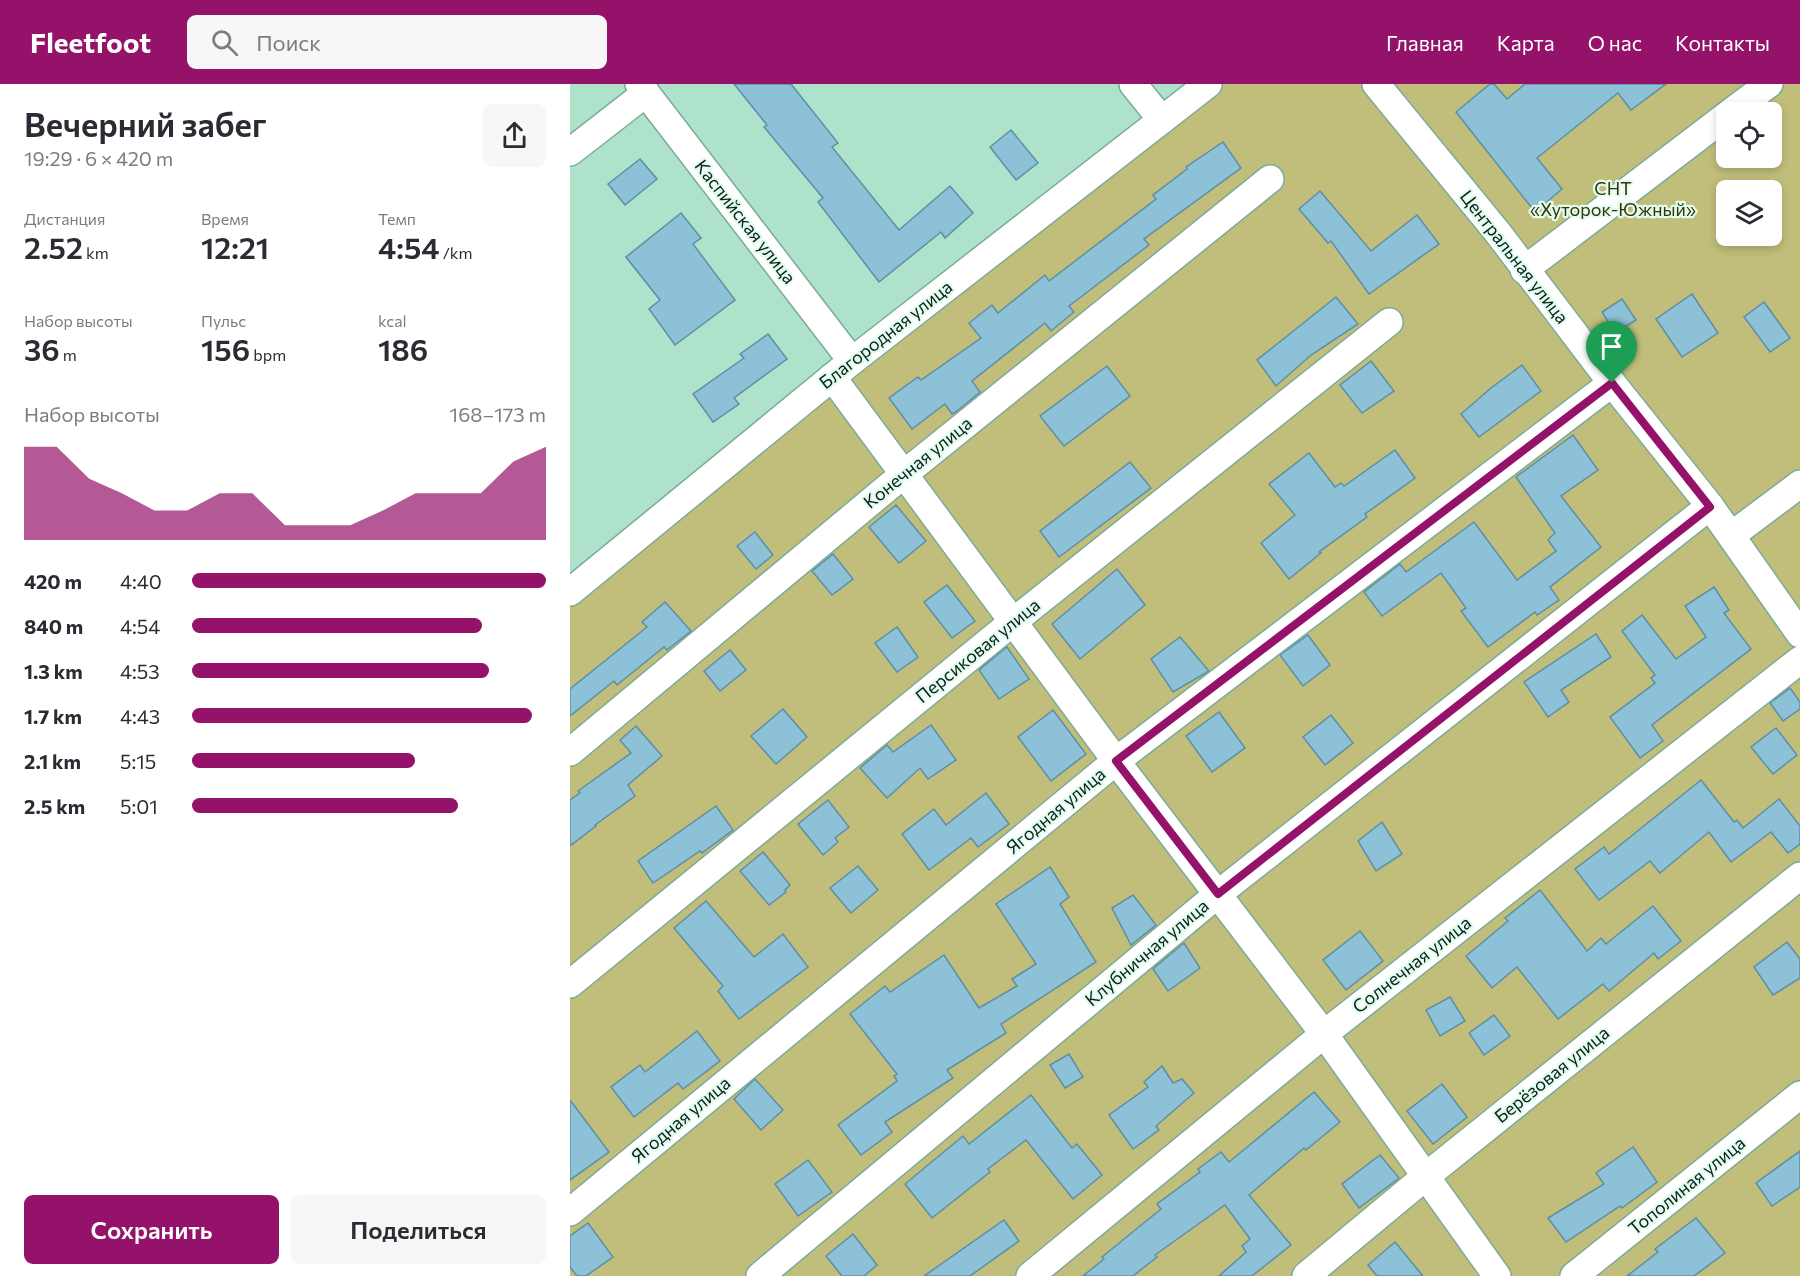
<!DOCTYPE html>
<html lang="ru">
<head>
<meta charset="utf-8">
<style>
  :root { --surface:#fff; --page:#f7f7f7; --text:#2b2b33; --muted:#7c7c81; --accent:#95126a }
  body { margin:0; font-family:Commissioner,sans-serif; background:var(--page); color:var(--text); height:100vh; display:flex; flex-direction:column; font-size:22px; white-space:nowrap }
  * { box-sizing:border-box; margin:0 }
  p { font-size:20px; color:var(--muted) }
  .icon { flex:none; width:33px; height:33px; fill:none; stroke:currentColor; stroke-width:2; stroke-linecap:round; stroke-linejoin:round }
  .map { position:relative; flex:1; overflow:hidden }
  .sheet { display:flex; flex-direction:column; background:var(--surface); width:570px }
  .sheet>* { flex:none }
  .fabs { position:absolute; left:1146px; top:18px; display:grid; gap:12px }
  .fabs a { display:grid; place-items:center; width:66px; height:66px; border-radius:9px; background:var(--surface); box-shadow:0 3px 9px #0003; font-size:30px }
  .pin { position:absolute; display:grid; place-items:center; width:51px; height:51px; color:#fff; margin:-62px -26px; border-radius:50% 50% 50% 0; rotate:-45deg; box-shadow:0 0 6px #0007 }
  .pin .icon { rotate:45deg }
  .round { display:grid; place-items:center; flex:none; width:63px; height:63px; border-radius:9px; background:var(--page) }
  .head { display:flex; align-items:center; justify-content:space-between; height:102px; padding:0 24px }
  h1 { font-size:33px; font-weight:600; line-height:45px }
  .figures { display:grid; grid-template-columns:repeat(3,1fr); gap:9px; height:102px; padding:6px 24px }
  .figures div { display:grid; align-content:center }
  .figures b { font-size:30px; font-weight:600 }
  .figures small { font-size:16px; font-weight:400 }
  .figures p { font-size:16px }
  .chart { height:168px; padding:12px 24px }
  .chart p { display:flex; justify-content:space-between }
  .chart svg { width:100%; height:108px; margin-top:6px; fill:var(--accent); opacity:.7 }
  .action { display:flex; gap:12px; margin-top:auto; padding:12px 24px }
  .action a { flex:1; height:69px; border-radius:9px; background:var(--accent); color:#fff; font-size:24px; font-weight:600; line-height:69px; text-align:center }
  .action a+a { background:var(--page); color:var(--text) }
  ul { padding:0 24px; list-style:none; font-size:20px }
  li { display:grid; grid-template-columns:96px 72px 1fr; align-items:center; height:45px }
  li i { height:15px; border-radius:8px; background:var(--accent) }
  header { display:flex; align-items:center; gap:36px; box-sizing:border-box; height:84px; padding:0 30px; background:var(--accent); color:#fff }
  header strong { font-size:28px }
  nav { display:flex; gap:33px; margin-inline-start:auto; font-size:21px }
  .search { width:420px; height:54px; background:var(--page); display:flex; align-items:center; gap:15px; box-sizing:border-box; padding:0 21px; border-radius:9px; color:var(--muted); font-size:22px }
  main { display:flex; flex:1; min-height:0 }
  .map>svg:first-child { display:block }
</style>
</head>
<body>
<header>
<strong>Fleetfoot</strong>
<div class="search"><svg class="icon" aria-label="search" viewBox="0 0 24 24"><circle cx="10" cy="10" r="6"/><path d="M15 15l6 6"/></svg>Поиск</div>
<nav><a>Главная</a><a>Карта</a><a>О нас</a><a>Контакты</a></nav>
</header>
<main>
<section class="sheet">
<div class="head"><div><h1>Вечерний забег</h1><p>19:29 · 6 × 420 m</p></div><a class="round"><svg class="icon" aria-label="share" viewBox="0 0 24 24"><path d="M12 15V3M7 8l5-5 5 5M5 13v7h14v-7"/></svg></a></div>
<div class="figures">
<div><p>Дистанция</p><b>2.52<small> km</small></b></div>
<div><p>Время</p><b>12:21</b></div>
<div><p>Темп</p><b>4:54<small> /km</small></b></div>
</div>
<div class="figures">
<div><p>Набор высоты</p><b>36<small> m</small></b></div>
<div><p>Пульс</p><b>156<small> bpm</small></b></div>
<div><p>kcal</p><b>186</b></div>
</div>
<div class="chart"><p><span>Набор высоты</span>168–173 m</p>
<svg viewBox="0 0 160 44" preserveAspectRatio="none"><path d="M0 44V6L10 6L20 19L30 25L40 32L50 32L60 25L70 25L80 38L90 38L100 38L110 32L120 25L130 25L140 25L150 12L160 6V44z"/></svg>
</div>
<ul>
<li><b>420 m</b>4:40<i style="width:100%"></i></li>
<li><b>840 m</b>4:54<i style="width:82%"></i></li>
<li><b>1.3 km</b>4:53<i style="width:84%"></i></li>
<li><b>1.7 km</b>4:43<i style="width:96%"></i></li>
<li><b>2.1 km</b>5:15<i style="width:63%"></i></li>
<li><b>2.5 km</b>5:01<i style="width:75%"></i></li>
</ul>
<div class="action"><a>Сохранить</a><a>Поделиться</a></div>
</section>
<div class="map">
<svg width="1230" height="1192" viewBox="0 0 1230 1192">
  <rect width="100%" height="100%" fill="#aee2cb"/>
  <!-- green -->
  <path fill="#c1be7b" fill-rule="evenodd" d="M638,0H1230V1192H0V508ZM1156,28H1202V74H1156ZM1156,106H1202V152H1156Z"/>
  <!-- building -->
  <g fill="#8dc1d7" stroke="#5d8fa4" stroke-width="1.5">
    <path d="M164,0H221L268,59L262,63L329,146L380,102L403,129L375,154L371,148L309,198L248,118L253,114L194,43L197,41Z"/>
    <path d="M920,0H924L937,15L955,0H1096L1061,26L1048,9L967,74L992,105L965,128L886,28Z"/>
    <path d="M441,46L468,79L446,96L420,63Z"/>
    <path d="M653,58L671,84L574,155L579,161L499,222L504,228L481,247L475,239L402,297L410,308L387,327L382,330L375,320L342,345L319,314L348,293L351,296L411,254L399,239L422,221L428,229L475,191L479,197L586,115L583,111L617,85L616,83Z"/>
    <path d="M70,75L87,95L55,121L38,100Z"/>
    <path d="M750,107L801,167L847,131L869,160L799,210L761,157L758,159L729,125Z"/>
    <path d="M111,129L131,154L123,160L165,216L105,261L79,225L90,216L56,173Z"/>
    <path d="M1122,210L1148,249L1112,273L1086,235Z"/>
    <path d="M766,213L788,240L741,271L706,302L687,276Z"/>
    <path d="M1052,215L1066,236L1045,249L1032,228Z"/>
    <path d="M1194,218L1220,254L1200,268L1174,233Z"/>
    <path d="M198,250L217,275L164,314L169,320L143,338L123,310L174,274L170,270Z"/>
    <path d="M801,277L824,307L792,329L770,301Z"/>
    <path d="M952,281L971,307L909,353L891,330L921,304Z"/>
    <path d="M537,282L560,312L494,362L470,332Z"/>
    <path d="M1003,351L1028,386L991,412L1031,463L980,503L989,516L967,531L965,528L918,563L891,527L896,524L871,489L812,532L794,508L830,480L836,488L904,438L947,496L986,467L978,456L985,449L946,393Z"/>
    <path d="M825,366L845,394L795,430L797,433L749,468L751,469L719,495L691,459L725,431L699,400L739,369L765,403L771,399L774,402Z"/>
    <path d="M560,378L581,404L489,473L470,447Z"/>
    <path d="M326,421L356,457L329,479L299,443Z"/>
    <path d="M185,448L203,471L186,485L167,462Z"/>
    <path d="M263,470L283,495L262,511L242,487Z"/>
    <path d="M547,485L575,521L510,575L482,540Z"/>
    <path d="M377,501L405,537L382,554L354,518Z"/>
    <path d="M1144,503L1159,526L1154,529L1181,565L1082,641L1093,657L1070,674L1040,633L1085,599L1081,594L1085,591L1052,547L1072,531L1106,575L1136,553L1115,522Z"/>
    <path d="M95,518L121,547L97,566L94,563L47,601L44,597L0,632V605L77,543L72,538Z"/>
    <path d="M327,543L348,573L327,588L305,559Z"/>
    <path d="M1026,550L1041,573L991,606L999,618L978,633L954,598Z"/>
    <path d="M738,551L760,581L733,602L710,571Z"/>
    <path d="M610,553L639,587L603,608L581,575Z"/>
    <path d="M437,563L459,595L429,615L409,586Z"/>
    <path d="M160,566L176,586L150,607L134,587Z"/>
    <path d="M1220,604L1230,618V625L1213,637L1200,619Z"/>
    <path d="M213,625L237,653L206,680L181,652Z"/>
    <path d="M483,626L516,670L481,697L448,653Z"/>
    <path d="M649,628L675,664L642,688L616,652Z"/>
    <path d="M761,631L783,659L755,681L733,653Z"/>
    <path d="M361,641L386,676L358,695L350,684L317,714L290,684L317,661L323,668Z"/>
    <path d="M66,642L92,672L58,701L65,712L25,741L26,742L0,762V716L10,709L8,707L61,669L50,656Z"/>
    <path d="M1206,644L1227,671L1203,690L1181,663Z"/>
    <path d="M1131,696L1164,738L1167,736L1173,744L1209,715L1230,742V760L1218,769L1201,748L1161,778L1139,748L1090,789L1080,777L1029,816L1005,785L1034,763L1039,770Z"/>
    <path d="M416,709L439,740L408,763L401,754L359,786L332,750L364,725L376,741Z"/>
    <path d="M258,716L279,743L265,754L268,758L253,771L228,740Z"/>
    <path d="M146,722L163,746L132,769L130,767L83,799L68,777Z"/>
    <path d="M812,738L832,770L806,787L788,757Z"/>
    <path d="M193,768L220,801L215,806L216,808L199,821L170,787Z"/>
    <path d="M288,782L308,806L281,829L260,804Z"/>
    <path d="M480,783L499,813L490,820L526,878L431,940L436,949L377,986L383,994L315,1038L322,1048L291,1071L268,1041L327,997L324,992L327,990L280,930L315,902L320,908L374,871L409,924L447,902L442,895L466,880L426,820Z"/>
    <path d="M970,806L1017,867L1031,854L1036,860L1083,822L1111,857L1088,875L1084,869L1039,907L1033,900L988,935L947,883L922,904L896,872L938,837L935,834Z"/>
    <path d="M563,811L586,841L561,861L542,824Z"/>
    <path d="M136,817L184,873L213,850L238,883L169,935L148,907L153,902L104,844Z"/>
    <path d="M790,847L813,877L776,906L753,876Z"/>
    <path d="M1217,858L1230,875V894L1203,911L1184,883Z"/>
    <path d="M614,859L630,884L598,907L583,885Z"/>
    <path d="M880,913L895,937L870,952L856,926Z"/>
    <path d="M924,931L940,952L914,971L899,949Z"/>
    <path d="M127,947L150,977L113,1005L108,999L64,1033L41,1003L70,981L75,988Z"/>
    <path d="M499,970L513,993L495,1004L480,981Z"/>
    <path d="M592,982L603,999L612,995L624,1009L586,1042L589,1046L563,1065L539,1031L578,1003L574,998Z"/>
    <path d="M185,995L213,1026L191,1046L164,1015Z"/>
    <path d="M872,1000L897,1033L863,1060L837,1027Z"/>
    <path d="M744,1008L770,1038L736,1066L734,1064L679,1111L721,1161L682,1192H649L676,1168L672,1162L680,1155L655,1121L585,1171L587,1173L563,1192H513L534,1175L532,1173L591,1125L587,1120L630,1088L628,1085L651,1068L659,1078Z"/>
    <path d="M461,1011L502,1064L507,1060L532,1091L503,1115L456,1056L418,1085L420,1088L362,1134L335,1100L393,1052L399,1060Z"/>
    <path d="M0,1016L39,1068L0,1096Z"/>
    <path d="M1063,1063L1087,1098L1052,1124L1050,1122L996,1158L978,1134L1034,1100L1026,1089Z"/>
    <path d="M1230,1067V1103L1202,1122L1186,1099Z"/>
    <path d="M810,1071L829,1094L789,1124L772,1100Z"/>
    <path d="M238,1076L262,1108L228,1132L205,1100Z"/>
    <path d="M1126,1134L1155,1169L1124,1192H1057L1088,1168L1085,1165Z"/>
    <path d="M434,1136L449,1157L400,1192H354Z"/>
    <path d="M18,1139L43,1173L16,1192H7L0,1183V1152Z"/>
    <path d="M283,1150L307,1181L294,1192H272L256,1172Z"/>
    <path d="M825,1158L853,1192H807L798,1181Z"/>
  </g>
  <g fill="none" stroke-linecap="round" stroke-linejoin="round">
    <defs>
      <g id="minor">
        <path d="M69,0L282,277"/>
        <path d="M563,0L592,36"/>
        <path d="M806,0L928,149L1042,299L1140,422L1230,550"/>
        <path d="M1161,28L1199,0"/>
        <path d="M0,68L76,9"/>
        <path d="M954,186L1156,32"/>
        <path d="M262,293L546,677L754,950L927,1192"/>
        <path d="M1162,451L1230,400"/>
        <path d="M0,508L282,277L638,0"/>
        <path d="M0,668L334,390L700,95"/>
        <path d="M0,900L444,537L819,238"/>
        <path d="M0,1128L546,677L1042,299"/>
        <path d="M190,1192L648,810L1140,422"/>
        <path d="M460,1192L754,950L1230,576"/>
        <path d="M736,1192L855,1093L1230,792"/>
        <path d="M1004,1192L1230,1011"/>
      </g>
    </defs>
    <!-- minor casing -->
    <use href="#minor" stroke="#7aac97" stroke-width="30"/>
    <!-- minor -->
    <use href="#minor" stroke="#fff" stroke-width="27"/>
  </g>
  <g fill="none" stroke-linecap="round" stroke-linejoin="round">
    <defs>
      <path id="route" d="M1042,299L1140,423L648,810L546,677Z"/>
    </defs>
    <!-- route casing -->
    <use href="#route" stroke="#fff" stroke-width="12"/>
    <!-- route -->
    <use href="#route" stroke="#95126a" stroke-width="8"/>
  </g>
  <g text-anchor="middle" stroke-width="4.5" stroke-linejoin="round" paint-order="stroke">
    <!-- park labels -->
    <g font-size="18" fill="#373404" stroke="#e3fcf0">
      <text x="1043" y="111">СНТ<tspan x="1043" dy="21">«Хуторок-Южный»</tspan></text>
    </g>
    <!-- street labels -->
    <g font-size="18" fill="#0b2018" stroke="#e3fcf0">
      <text transform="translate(175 138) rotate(52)" y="6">Каспийская улица</text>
      <text transform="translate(944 173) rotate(52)" y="6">Центральная улица</text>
      <text transform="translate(316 251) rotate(-38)" y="6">Благородная улица</text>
      <text transform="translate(348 379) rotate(-39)" y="6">Конечная улица</text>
      <text transform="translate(408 567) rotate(-39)" y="6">Персиковая улица</text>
      <text transform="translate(486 727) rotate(-40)" y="6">Ягодная улица</text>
      <text transform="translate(577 869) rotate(-40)" y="6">Клубничная улица</text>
      <text transform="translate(842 881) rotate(-38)" y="6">Солнечная улица</text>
      <text transform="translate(982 991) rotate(-39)" y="6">Берёзовая улица</text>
      <text transform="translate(111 1036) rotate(-40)" y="6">Ягодная улица</text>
      <text transform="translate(1117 1102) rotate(-39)" y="6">Тополиная улица</text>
    </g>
  </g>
</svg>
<div class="fabs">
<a><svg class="icon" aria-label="locate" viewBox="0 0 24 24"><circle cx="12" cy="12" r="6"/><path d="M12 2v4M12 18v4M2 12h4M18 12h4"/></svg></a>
<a><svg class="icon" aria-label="layers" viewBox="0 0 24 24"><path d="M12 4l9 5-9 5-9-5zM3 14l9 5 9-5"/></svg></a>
</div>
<div class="pin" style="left:1042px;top:299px;background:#1e9e55"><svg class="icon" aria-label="arrive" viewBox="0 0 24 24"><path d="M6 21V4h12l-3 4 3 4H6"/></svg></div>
</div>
</main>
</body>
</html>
